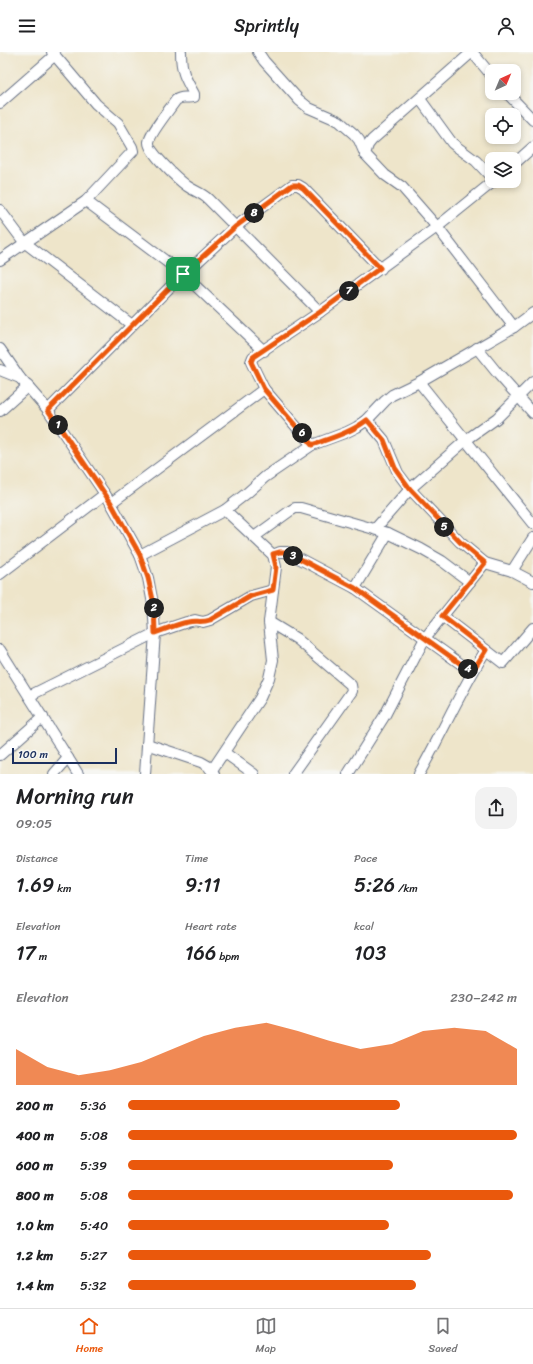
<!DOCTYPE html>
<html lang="en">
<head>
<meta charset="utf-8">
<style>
  :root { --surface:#fff; --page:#f2f2f2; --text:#202124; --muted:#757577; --line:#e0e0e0; --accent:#ea580c }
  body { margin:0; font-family:Sriracha,sans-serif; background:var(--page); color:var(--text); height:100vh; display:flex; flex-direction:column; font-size:15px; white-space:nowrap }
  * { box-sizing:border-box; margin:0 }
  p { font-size:13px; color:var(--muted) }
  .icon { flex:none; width:22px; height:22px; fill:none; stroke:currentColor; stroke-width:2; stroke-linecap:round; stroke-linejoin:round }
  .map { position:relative; height:722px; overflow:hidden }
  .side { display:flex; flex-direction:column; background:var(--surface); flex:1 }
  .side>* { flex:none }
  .needle { width:26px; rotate:44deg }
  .controls { position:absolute; left:485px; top:12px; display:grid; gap:8px }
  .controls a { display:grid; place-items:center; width:36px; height:36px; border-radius:8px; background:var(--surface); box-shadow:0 2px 6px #0003; font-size:20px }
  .scale { position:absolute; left:12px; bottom:10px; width:105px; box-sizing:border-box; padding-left:4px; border:2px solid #1b2f5e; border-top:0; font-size:11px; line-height:14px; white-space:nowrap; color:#1b2f5e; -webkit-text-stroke:3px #f6f6f2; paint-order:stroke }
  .pin { position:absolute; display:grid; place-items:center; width:34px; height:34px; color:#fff; margin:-17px; border-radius:8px; box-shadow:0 2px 6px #0006 }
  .km { position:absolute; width:20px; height:20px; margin:-10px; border-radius:50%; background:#222; color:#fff; font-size:11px; line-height:20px; text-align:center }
  .round { display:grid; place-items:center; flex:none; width:42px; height:42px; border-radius:12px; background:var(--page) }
  .head { display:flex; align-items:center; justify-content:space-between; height:68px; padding:0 16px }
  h1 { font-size:22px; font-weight:600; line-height:30px }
  .metrics { display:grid; grid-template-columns:repeat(3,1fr); gap:6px; height:68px; padding:4px 16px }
  .metrics div { display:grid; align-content:center }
  .metrics b { font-size:20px; font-weight:600 }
  .metrics small { font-size:11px; font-weight:400 }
  .metrics p { font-size:11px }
  .chart { height:112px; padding:8px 16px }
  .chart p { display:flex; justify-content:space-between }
  .chart svg { width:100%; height:72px; margin-top:4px; fill:var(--accent); opacity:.7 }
  ul { padding:0 16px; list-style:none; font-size:13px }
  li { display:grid; grid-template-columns:64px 48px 1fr; align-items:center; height:30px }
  li i { height:10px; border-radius:5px; background:var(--accent) }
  header { display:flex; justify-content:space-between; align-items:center; height:52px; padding:0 16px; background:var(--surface); font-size:18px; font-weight:600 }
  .tab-bar { display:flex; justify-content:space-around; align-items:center; height:56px; border-top:1px solid var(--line); background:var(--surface); font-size:11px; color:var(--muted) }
  .tab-bar a { display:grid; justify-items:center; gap:2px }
  .tab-bar .on { color:var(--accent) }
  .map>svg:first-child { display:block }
</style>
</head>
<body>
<header><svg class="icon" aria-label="menu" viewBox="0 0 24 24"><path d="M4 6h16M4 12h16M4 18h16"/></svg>Sprintly<svg class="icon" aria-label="person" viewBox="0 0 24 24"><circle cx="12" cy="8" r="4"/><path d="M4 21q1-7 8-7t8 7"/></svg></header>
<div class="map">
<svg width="533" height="722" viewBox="0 0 533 722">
  <rect width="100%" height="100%" fill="#f6f6f2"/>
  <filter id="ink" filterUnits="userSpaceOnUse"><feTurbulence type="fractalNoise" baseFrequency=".025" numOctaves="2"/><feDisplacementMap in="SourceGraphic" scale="8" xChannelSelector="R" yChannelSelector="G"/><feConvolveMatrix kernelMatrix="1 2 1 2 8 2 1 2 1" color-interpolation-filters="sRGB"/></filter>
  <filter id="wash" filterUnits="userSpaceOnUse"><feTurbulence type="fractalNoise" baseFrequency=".012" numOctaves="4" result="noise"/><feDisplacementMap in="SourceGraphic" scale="16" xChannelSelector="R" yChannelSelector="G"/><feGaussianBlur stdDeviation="0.9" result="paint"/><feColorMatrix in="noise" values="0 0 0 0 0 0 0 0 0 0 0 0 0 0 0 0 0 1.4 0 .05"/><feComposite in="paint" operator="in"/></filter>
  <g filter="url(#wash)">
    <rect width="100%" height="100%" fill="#eee5ca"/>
  </g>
  <g filter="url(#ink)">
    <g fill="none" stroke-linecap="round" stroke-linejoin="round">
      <defs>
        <g id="minor">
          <path d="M181,0C181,19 185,26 194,42V45C186,47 183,43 176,48C170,57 150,81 149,90C148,100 179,128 187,134C194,139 202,141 208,147L320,260"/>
          <path d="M258,0L264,9L299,48L309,56L339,69L354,82L359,88L365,102L385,123L402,135L437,175L514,275"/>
          <path d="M472,0L492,24"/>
          <path d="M507,41L533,68"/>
          <path d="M420,47L452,91L457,95L476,109L492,126"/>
          <path d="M0,51L55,3"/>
          <path d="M365,102L368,93L372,88L472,0"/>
          <path d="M514,112L533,95"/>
          <path d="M86,149L183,222L264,299"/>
          <path d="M0,158L24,190L132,273"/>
          <path d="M0,208L86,149L133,99L132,95L118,71L96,52L52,0"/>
          <path d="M477,296L498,322L533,361"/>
          <path d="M0,297L20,326L48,358L111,451L140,503L148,526L153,552L155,581L145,722"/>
          <path d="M0,318L20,326"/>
          <path d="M419,330L533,472"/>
          <path d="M264,337L312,393"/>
          <path d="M48,358L183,222L189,218L235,175L292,133H298L303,136L381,217"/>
          <path d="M0,359L28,334"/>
          <path d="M367,368L384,388L398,421L410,437L460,490L485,511L512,519L533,530"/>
          <path d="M111,451L264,337L251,310L253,305L320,260L437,175L494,129"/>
          <path d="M375,477L410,437L466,388L497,366L533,330"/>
          <path d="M254,485L290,459L295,456H301L388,481L421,497L442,509L470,530"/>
          <path d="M140,503L225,458L247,441L265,425L312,393L347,380L357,375L367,368L385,349L392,343L419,330L514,275L533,261"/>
          <path d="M273,503L280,500H287L355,536L472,620"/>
          <path d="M512,519L533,486"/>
          <path d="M0,522L105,442"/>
          <path d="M355,536L388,481"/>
          <path d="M442,564L503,611L533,576"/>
          <path d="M269,570L297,587L351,633L352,639L293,722"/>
          <path d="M0,598L78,722"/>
          <path d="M29,644L155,581L187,570L195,568L203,570L210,568L251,544L273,538"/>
          <path d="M147,692L201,710L208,714L214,722"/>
          <path d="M225,701L254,722"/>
          <path d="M0,703L43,665"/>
          <path d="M212,718L260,646L269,626L273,608L269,570L276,515L273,503L225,458"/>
          <path d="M54,722L68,706"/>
          <path d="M348,722L385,663L425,586L485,511"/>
          <path d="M419,722C442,681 461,638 486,598"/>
        </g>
      </defs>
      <!-- minor casing -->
      <use href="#minor" stroke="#656f84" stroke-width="12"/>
      <!-- minor -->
      <use href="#minor" stroke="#fff" stroke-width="10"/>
    </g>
  </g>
  <g fill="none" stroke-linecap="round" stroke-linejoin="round" filter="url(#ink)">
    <defs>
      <path id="route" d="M292,133H298L303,136L380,216L320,260L253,305L251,310L264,337L312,393C331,386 350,381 367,368L384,388L395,416L410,437L460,490L485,511L442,564L486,598L472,620L355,536L287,500H280L273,502L276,515L273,538L251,544L210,568C201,571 196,568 188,570C177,572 166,577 155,581L154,552L148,526L140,503L111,451L48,358L183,222L188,218L235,175Z"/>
    </defs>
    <!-- route casing -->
    <use href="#route" stroke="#fff" stroke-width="8"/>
    <!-- route -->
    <use href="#route" stroke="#ea580c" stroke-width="5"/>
  </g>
</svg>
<div class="controls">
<a><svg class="needle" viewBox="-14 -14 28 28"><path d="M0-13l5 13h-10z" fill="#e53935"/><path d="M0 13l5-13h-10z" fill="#757577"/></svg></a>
<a><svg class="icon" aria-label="locate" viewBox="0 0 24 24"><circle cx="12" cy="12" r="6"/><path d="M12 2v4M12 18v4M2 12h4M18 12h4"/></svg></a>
<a><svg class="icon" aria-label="layers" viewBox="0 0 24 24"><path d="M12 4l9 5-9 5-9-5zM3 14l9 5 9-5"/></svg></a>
</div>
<div class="scale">100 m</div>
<div class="pin" style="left:183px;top:222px;background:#1e9e55"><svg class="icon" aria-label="arrive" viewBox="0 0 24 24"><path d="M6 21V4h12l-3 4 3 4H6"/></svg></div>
<b class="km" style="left:58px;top:373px">1</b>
<b class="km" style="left:154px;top:556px">2</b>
<b class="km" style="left:293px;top:504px">3</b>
<b class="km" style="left:468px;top:617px">4</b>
<b class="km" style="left:444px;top:475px">5</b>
<b class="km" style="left:302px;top:381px">6</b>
<b class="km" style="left:349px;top:239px">7</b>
<b class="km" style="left:254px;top:161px">8</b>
</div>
<section class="side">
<div class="head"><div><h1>Morning run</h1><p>09:05</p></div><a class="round"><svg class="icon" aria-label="share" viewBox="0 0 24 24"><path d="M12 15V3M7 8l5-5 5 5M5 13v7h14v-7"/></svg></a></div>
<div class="metrics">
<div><p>Distance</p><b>1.69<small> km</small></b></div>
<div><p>Time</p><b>9:11</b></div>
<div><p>Pace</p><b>5:26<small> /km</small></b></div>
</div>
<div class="metrics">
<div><p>Elevation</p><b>17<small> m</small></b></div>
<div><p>Heart rate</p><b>166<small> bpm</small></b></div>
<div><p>kcal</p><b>103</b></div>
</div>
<div class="chart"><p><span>Elevation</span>230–242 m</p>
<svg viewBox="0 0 160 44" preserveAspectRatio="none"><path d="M0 44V22L10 33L20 38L30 35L40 30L50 22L60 14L70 9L80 6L90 11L100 17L110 22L120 19L130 11L140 9L150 11L160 22V44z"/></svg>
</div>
<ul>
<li><b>200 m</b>5:36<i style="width:70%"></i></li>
<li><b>400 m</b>5:08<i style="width:100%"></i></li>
<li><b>600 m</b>5:39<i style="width:68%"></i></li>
<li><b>800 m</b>5:08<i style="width:99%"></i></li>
<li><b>1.0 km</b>5:40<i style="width:67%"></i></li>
<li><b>1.2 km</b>5:27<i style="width:78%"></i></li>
<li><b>1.4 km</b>5:32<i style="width:74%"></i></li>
</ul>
</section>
<nav class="tab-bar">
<a class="on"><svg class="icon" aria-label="home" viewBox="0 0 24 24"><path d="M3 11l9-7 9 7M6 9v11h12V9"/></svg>Home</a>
<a><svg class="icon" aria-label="map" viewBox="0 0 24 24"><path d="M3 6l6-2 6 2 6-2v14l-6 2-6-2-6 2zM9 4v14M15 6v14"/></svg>Map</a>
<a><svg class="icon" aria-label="saved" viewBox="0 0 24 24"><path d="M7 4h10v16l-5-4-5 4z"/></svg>Saved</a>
</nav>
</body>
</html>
